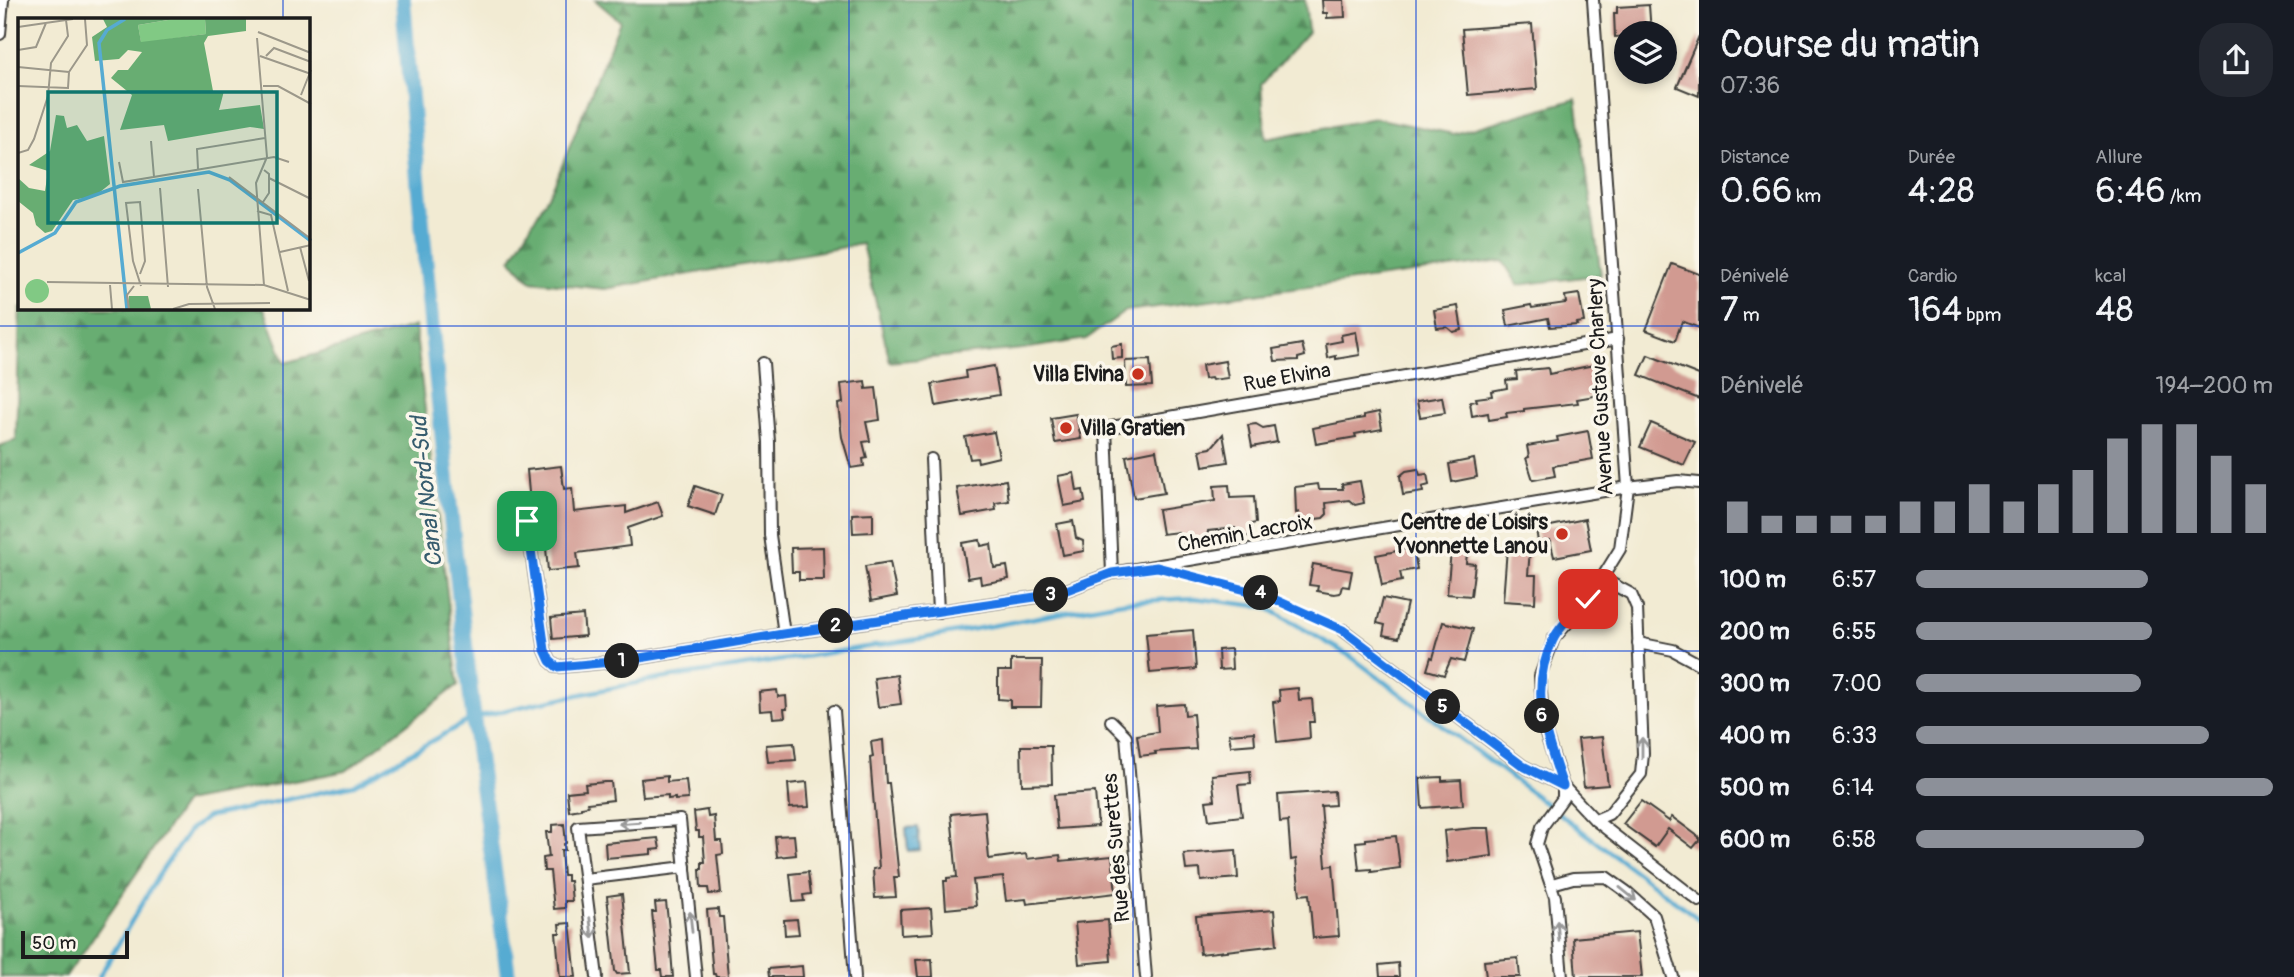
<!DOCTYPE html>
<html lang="fr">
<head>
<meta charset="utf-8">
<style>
  :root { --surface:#171b24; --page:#242831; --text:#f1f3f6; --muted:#9ea1a6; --accent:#8c9099 }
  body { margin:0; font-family:Pangolin,sans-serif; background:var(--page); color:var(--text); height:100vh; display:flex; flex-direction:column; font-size:26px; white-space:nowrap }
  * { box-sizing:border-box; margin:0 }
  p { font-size:23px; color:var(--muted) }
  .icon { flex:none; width:38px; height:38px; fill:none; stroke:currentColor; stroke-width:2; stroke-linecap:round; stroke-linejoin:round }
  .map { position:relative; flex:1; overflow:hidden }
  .panel { display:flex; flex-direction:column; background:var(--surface); width:595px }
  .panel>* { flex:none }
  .tools { position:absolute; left:1614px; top:21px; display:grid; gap:14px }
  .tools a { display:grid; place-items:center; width:63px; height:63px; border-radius:50%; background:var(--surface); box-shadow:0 4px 10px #0003; font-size:35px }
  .scale { position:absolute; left:21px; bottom:18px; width:108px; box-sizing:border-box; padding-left:7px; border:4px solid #1c1c1c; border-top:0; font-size:19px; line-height:24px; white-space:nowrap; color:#1c1c1c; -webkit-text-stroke:5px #fbf7ec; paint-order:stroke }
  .pin { position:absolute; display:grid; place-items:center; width:60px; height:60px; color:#fff; margin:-30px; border-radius:14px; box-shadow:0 4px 10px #0006 }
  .km { position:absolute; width:35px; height:35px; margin:-18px; border-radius:50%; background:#222; color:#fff; font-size:19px; line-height:35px; text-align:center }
  .round { display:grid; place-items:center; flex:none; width:74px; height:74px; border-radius:28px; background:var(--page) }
  .head { display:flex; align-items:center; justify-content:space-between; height:119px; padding:0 21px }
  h1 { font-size:38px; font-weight:600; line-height:52px }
  .metrics { display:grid; grid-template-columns:repeat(3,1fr); gap:10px; height:119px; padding:7px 21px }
  .metrics div { display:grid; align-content:center }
  .metrics b { font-size:35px; font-weight:600 }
  .metrics small { font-size:19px; font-weight:400 }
  .metrics p { font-size:19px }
  .chart { height:196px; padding:14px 21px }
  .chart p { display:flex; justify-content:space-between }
  .chart svg { width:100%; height:126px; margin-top:7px; stroke:var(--accent); stroke-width:6 }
  ul { padding:0 21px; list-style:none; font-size:23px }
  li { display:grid; grid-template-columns:112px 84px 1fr; align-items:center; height:52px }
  li i { height:18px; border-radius:9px; background:var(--accent) }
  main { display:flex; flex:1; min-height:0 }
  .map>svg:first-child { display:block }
</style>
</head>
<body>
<main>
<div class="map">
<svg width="1699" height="977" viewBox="0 0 1699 977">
  <defs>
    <pattern id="forest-firs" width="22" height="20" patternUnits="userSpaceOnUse" patternTransform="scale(1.75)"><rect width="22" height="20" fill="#68ad72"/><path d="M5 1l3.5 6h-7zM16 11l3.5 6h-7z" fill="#558c5d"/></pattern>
    <pattern id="water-ripples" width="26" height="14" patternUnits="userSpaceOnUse" patternTransform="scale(1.75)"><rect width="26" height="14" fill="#56abd2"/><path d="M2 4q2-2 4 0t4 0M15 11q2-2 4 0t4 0" fill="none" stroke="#468aaa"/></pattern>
  </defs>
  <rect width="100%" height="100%" fill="#fbf7ec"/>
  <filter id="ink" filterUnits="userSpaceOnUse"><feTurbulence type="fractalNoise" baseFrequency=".0143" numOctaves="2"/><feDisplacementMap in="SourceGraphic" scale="14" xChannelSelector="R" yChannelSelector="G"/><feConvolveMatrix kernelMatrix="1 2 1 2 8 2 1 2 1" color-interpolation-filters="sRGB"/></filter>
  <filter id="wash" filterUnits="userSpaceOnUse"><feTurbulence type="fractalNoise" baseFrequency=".00686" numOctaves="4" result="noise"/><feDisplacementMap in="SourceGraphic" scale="28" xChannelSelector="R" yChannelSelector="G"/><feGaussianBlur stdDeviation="1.57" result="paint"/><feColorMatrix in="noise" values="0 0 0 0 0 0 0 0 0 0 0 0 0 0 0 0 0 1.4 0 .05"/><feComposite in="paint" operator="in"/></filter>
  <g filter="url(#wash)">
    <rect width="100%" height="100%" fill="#f2ebd3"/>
    <!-- forest -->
    <g fill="url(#forest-firs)" stroke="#426447" stroke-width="2">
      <path d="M595,0H1305L1308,32L1261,84L1266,139L1375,118L1454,134L1576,99L1601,275L1518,285L1503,261L1126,311L1086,339L1023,349L890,362L862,244L605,289L531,281L511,260L554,185L620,21Z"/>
      <path d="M20,308H264L285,363L415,326L458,685L346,771L185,802L66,977H0V446L16,440Z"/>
    </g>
    <!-- water -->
    <path fill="url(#water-ripples)" stroke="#396477" stroke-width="2" d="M918,827L920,850L908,851L906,828Z"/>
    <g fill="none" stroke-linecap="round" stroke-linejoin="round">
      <!-- stream -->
      <path stroke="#56abd2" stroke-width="4.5" d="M99,977L158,876L189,831L207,817L354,785L473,718L537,703L647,681L925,638L1122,602L1194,598L1266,607L1350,656L1699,919"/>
      <!-- canal -->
      <path stroke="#56abd2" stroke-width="16" d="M403,0C422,239 445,477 473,715C483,803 498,889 508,977"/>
    </g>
    <g id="blocks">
      <!-- building -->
      <g fill="#d19a91">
        <path d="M1322,0H1344L1345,17L1327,18V13H1323Z"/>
        <path d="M1649,5L1651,33H1626V36L1615,37L1614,13H1617V7Z"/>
        <path d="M1532,24L1537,89L1468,95L1462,29Z"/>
        <path d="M1699,36V96L1677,87Z"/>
        <path d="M1672,264L1699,274V328L1682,321L1675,341L1646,330Z"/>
        <path d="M1579,294L1584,322L1576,323L1577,325L1550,327L1548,318L1508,326L1505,310L1531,305L1532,308L1566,303L1565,296Z"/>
        <path d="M1458,306L1462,330L1453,332L1447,327L1437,328L1434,310Z"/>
        <path d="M1356,332L1360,355L1336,359V356L1328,358L1326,344L1342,341L1341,335Z"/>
        <path d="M1122,344V358L1112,359L1111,346Z"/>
        <path d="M1302,344L1305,356L1298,358V360L1275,361L1273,349Z"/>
        <path d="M1648,355L1699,375V399L1639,375Z"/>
        <path d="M1150,360L1152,386L1126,387L1125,361Z"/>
        <path d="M1225,361L1228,378L1212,380L1211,378L1204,379L1202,365Z"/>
        <path d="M1594,365L1600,395L1577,399L1578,403L1524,409V411L1506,413L1507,417L1489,420L1488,413L1472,416L1470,402L1477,401L1476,398L1492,396L1491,391L1507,388L1506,380L1517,379L1516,371L1548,368L1549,374Z"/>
        <path d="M994,366L999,395L936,406L932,384L966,378L965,371Z"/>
        <path d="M865,381L866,389L876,388L880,420L866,422L870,441L863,442L867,458L863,459L864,466L851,468L842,437L838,404L843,403L841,384Z"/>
        <path d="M1442,397L1445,413L1420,417L1417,401Z"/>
        <path d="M1379,412L1382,429L1355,434L1356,437L1316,444L1313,428L1364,418V415Z"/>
        <path d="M1076,414L1081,439L1055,443L1051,418Z"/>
        <path d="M1651,423L1695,442L1684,465L1640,447Z"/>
        <path d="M1256,424L1263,428L1274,426L1277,442L1252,447L1248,425Z"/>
        <path d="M1588,431L1593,459L1553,466L1555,476L1533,480L1526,458L1529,457L1527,446L1558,441L1557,437Z"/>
        <path d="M994,432L999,457L978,462L977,458L970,459L965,437Z"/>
        <path d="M1223,434L1228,462L1203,466L1200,450L1211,448Z"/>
        <path d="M1156,450L1164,493L1134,498L1126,456Z"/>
        <path d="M1474,459L1477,477L1452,482L1449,464Z"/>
        <path d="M561,466L564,489L572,488L574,512L626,506V513L658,502L663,516L628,528L630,546L577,553L579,568L548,571L543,513L531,515L527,470Z"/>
        <path d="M1418,469L1420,475L1427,474L1429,485L1422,487L1423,492L1403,495L1400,476L1406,471Z"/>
        <path d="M1074,473L1077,491L1083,490L1085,502L1064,506L1058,476Z"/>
        <path d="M1006,480L1009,501L995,503L996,510L962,516L957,488Z"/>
        <path d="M1360,481L1364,503L1355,505L1349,500L1326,503L1327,514L1323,518L1300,521L1299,512L1296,513L1295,487L1318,484L1319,489H1343L1342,484Z"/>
        <path d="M1229,485L1230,498L1254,497L1256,523L1251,524L1252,536L1236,537L1235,528L1208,531L1207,538L1180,542L1178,532L1162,534L1158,510L1215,501L1214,486Z"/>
        <path d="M695,486L722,495L715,515L688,506Z"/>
        <path d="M873,513V532L853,533L852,514Z"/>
        <path d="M1585,519L1591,550L1554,557L1550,540L1538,542L1536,529Z"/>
        <path d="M1073,521L1076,538L1083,541L1084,551L1063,555L1057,524Z"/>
        <path d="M980,540L981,546L991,544L994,568L1007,566L1009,579L981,584L980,576L968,578L962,543Z"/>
        <path d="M823,547L824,580H799V572H792L791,548Z"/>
        <path d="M1413,548L1417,569L1400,572L1402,581L1382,585L1376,555Z"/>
        <path d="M1507,548L1530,549L1528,575H1536L1535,603L1503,601Z"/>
        <path d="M1451,551L1467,553L1466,563L1475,564L1471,596L1447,594Z"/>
        <path d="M890,562L897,596L871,601L865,566Z"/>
        <path d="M1313,564L1352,571L1349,587L1342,586L1340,593L1334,594L1317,591L1318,586L1309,585Z"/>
        <path d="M1383,598L1407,603L1399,638L1383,635L1385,625L1377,623Z"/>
        <path d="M583,615L585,636L553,639L551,618Z"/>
        <path d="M1443,622L1473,629L1464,662L1451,659L1444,675L1427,670L1431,657L1433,658Z"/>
        <path d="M1193,630L1196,669L1150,673L1146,634Z"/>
        <path d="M1231,649L1232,669L1219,670L1218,650Z"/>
        <path d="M1011,660H1042L1041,707H1010V700L998,699V671H1011Z"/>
        <path d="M897,675L901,704L878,707L874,678Z"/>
        <path d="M1298,688L1299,700L1312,699L1314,722H1309L1310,738L1277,742L1273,702L1280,701L1279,690Z"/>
        <path d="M777,690L778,697L786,696L787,709H784L785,717L773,718L772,710L760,711L759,692Z"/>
        <path d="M1184,704L1185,715L1193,714L1196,749L1155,752L1156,754L1140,756L1137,735L1158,732L1156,706Z"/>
        <path d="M1254,732L1255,744L1231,746L1229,734Z"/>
        <path d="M1602,737L1608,785L1584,787L1578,739Z"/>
        <path d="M883,740L886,783H889L899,877H894L896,897L875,898L873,869L879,868L870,758L873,757L871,742Z"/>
        <path d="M794,743L796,760L768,762L766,745Z"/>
        <path d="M1021,746H1051L1052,784L1022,785Z"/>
        <path d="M1250,771L1251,784L1238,785L1242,816L1209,820L1206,801L1215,800L1212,775Z"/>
        <path d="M667,776V782L686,780L688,799L675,800V798L668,799V795L643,797L641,779Z"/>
        <path d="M1442,777V781L1461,780L1463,805L1422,808L1420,778Z"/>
        <path d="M605,782H611L613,800L587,803L588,806L581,807V809L569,811L567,792L586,790L585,784Z"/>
        <path d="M807,782L809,807L790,808L788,784Z"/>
        <path d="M1334,791L1335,805L1321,806L1326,866L1333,865L1339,936L1313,938L1309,894L1300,895L1296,859L1291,860L1288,821L1280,822L1278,795Z"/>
        <path d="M1095,792L1098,826L1057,829L1054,795Z"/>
        <path d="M1641,801L1669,821L1672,817L1699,837V841L1693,848L1668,829L1655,847L1623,824Z"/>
        <path d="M707,810L708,817L714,816L716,841H722L723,854L717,855L721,893L709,894L708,888H701L700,869H702V862H705L703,837H699V831H696L694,812Z"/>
        <path d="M985,811L989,859L1026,854L1027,859L1060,855L1061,861L1112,856L1116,893L1027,904L1026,899L1006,901L1003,877L973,880L976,906L946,909L944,881H947V878L957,877L951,814Z"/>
        <path d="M564,824L566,843L564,844L565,850H561L562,863L563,875H567V881H570L572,901H565V908L554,909L550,871H544L543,858L549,857L546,832H552V825Z"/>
        <path d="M1474,828H1489L1492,856L1447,862L1444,831Z"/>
        <path d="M794,835L796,855L777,857L775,836Z"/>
        <path d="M1396,836L1400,868L1371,872V869L1359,870L1356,842L1366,841V839Z"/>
        <path d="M658,838L660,849L651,850V854L606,858L605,843Z"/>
        <path d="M1236,850L1238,878L1201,881L1200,869L1186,870L1184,854Z"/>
        <path d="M808,872L811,894L803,895L804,901L793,902L790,874Z"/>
        <path d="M622,894L630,973L617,974L615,971L607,896Z"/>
        <path d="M666,902L670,939L673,977H662L661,970H658L652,912H656L655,903Z"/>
        <path d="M931,908L933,933L901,935L900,910Z"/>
        <path d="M718,909L719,917H723L728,977H716L715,974H713L707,910Z"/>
        <path d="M1274,910L1277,945L1200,954L1196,916Z"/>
        <path d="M797,919L799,934L785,935L784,920Z"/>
        <path d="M1108,920L1111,961L1079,964L1075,923Z"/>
        <path d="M570,923L576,977H560L556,933H560L559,924Z"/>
        <path d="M1637,932L1642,977H1576L1573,938Z"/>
        <path d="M1518,958L1520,977H1486L1484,961Z"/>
        <path d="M932,959L933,977H918L916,960Z"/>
        <path d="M1398,963L1399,977H1380L1379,965Z"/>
        <path d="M802,966L803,977H769L768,969Z"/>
      </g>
    </g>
  </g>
  <g filter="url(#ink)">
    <use href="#blocks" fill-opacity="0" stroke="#3c3b37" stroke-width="2"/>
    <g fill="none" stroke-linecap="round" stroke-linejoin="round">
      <defs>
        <path id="service" d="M1160,568L1265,595L1343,629"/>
        <g id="minor">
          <path d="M0,34L3,0"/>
          <path d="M763,363L769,442L770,535L784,634"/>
          <path d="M931,459L938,612"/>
          <path d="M527,521L545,650L550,661L557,667L622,661L784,634L1056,594L1112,573L1628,487L1678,481L1699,483"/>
          <path d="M1112,573L1106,428L1618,339"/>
          <path d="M1343,630L1523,766L1563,786L1595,820L1699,901"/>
          <path d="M1638,643L1673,650L1699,664"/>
          <path d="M834,711L855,977"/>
          <path d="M1111,721L1126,736L1146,977"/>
          <path d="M1595,820L1609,814L1641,774L1643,754L1637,608L1631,594L1603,579"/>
          <path d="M585,879L685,867"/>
          <path d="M1552,884L1573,878L1606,877L1627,892L1654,916L1673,977"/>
          <path d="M597,977L578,827L680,820L696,977"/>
          <path d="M1562,977L1555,897L1537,844L1542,827L1563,798V786L1543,725L1540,676L1554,638L1589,599L1620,549L1628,487L1593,0"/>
        </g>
      </defs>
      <!-- service casing -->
      <use href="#service" stroke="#3c3b37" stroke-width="9"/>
      <!-- minor casing -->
      <use href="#minor" stroke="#3c3b37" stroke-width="14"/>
      <!-- service -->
      <use href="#service" stroke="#fff" stroke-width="5"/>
      <!-- minor -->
      <use href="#minor" stroke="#fff" stroke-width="10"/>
    </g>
    <!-- one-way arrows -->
    <defs><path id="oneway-shaft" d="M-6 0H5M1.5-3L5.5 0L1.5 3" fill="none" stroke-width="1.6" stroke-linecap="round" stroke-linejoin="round" transform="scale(1.75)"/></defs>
    <g stroke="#999">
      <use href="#oneway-shaft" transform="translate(1642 748) rotate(-90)"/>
      <use href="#oneway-shaft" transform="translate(629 823) rotate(176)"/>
      <use href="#oneway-shaft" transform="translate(1628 894) rotate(39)"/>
      <use href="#oneway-shaft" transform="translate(691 922) rotate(-96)"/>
      <use href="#oneway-shaft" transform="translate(591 928) rotate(83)"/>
      <use href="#oneway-shaft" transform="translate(1558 931) rotate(-95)"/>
    </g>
  </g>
  <g fill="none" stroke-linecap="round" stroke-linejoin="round" filter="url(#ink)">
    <defs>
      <path id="route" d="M527,521L545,650L550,661L557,667L622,661L783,634L1056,594L1112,573L1157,567L1265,595L1343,630L1523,766L1563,786C1546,736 1528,690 1553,640C1560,625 1577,611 1588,599"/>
    </defs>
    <!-- route casing -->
    <use href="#route" stroke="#fff" stroke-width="14"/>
    <!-- route -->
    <use href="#route" stroke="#1a73e8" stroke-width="9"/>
  </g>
  <!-- grid -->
  <path fill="none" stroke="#1d4ed8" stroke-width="2" stroke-opacity="0.55" d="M283,0V19M566,0V977M849,0V977M1133,0V977M1416,0V977M283,308V977M0,326H1699M0,651H1699"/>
  <!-- markers -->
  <g fill="#c8321e" stroke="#fbf7ec" stroke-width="2.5">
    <circle cx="1138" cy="374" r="7"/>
    <circle cx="1066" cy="428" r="7"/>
    <circle cx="1562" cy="534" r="7"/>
  </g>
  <g text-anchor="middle" stroke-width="7" stroke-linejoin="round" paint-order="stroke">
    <!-- poi labels -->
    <g font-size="21" font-weight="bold" fill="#1c1c1c" stroke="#fbf7ec" text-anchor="end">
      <text x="1124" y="381">Villa Elvina</text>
      <text x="1080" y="435" text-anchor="start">Villa Gratien</text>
      <text x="1548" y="529">Centre de Loisirs<tspan x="1548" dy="24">Yvonnette Lanou</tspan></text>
    </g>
    <!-- street labels -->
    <g font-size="21" fill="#1c1c1c" stroke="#fbf7ec">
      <text transform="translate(1287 377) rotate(-10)" y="7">Rue Elvina</text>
      <text transform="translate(1600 387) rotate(-93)" y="7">Avenue Gustave Charlery</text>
      <text transform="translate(1245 533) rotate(-10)" y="7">Chemin Lacroix</text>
      <text transform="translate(1116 848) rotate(-95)" y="7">Rue des Surettes</text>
    </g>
    <!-- water labels -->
    <g font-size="23" font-style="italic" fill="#365c6e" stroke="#fbf7ec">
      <text transform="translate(426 492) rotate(-96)" y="8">Canal Nord-Sud</text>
    </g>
  </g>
  <!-- overview -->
  <g transform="translate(18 18)">
    <rect width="292" height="292" fill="#f2ebd3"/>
    <path d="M156,1H187L188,16L123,25L120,7ZM7 273a12 12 0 1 1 24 0a12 12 0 1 1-24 0Z" fill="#81c984"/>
    <path d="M85,1H156L120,7L123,24L188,16L187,1H228V13L190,18L186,25L195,73H206L201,92L242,87L246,111L232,109L150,123L146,107L102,112L114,77L93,60L100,52H110L124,34L110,32L101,41L77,43L74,19L89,9ZM38,97L46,98L49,110L59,107L69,123L86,118L92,166L77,178L55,182L34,213L27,215L18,207L15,195L0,183V160L11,170L27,173L30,153L11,147L32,133ZM111,278H130L133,291H109Z" fill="#68ad72"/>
    <path fill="none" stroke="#56abd2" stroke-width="3.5" d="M107,1L89,12L81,25L109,291M0,235L37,215L58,184L102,168L191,154L212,162L293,223"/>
    <path fill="none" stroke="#9c988a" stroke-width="2" d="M0,9L55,1M240,14L293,35M239,20L249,139L238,165L246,267M0,32L18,29L28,5M242,38L293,56M248,38L256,30L293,44M0,49L51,54M0,68L50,70L51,54L69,27L67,1M245,68H260L293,86M283,77L293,52M133,123L136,159M0,135L10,132L16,121L30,78L33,45L50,18L48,2M101,144L105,164L256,139L271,144M180,151L179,131L247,120M211,159L293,221M251,160L293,181M142,170L150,269M180,171L189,269L197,291M245,184L251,175V156L246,152M239,193L253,197L270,273M282,229L291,263M262,234L293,227M122,256L127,243L122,184L108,185L115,243L123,268M29,264L246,267L293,282M92,267L94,291M111,291L109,277L116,268M155,291L171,286L252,285"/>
    <path fill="#0f766e" fill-opacity="0.15" stroke="#0f766e" stroke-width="3.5" d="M30,74H259V205H30Z"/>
    <rect width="292" height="292" fill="none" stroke="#1c1c1c" stroke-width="3.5"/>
  </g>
</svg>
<div class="tools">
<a><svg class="icon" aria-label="layers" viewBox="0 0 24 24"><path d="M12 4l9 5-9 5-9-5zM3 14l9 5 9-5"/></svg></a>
</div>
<div class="scale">50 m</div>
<div class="pin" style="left:527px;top:521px;background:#1e9e55"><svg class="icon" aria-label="arrive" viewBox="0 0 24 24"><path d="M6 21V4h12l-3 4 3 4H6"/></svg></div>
<div class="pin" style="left:1588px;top:599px;background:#d93025"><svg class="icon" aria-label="check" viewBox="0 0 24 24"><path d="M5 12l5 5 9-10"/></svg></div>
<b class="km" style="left:622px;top:661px">1</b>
<b class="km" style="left:836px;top:626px">2</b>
<b class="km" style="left:1051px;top:595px">3</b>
<b class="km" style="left:1261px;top:593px">4</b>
<b class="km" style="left:1443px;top:707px">5</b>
<b class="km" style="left:1542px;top:716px">6</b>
</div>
<section class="panel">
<div class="head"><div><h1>Course du matin</h1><p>07:36</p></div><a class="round"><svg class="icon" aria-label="share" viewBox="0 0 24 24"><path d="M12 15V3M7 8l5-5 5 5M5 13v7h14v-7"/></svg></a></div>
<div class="metrics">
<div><p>Distance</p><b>0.66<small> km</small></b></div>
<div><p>Durée</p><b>4:28</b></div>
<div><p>Allure</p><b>6:46<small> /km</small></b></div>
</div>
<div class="metrics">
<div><p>Dénivelé</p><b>7<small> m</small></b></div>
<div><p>Cardio</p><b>164<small> bpm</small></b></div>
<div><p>kcal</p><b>48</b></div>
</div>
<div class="chart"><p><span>Dénivelé</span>194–200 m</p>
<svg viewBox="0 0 160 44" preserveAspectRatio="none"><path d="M5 44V33M15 44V38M25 44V38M35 44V38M45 44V38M55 44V33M65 44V33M75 44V27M85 44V33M95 44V27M105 44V22M115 44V11M125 44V6M135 44V6M145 44V17M155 44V27"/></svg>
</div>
<ul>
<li><b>100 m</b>6:57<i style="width:65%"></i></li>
<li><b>200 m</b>6:55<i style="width:66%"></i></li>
<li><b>300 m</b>7:00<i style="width:63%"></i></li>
<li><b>400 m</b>6:33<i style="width:82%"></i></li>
<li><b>500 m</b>6:14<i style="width:100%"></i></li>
<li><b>600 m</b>6:58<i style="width:64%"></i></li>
</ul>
</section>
</main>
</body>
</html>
